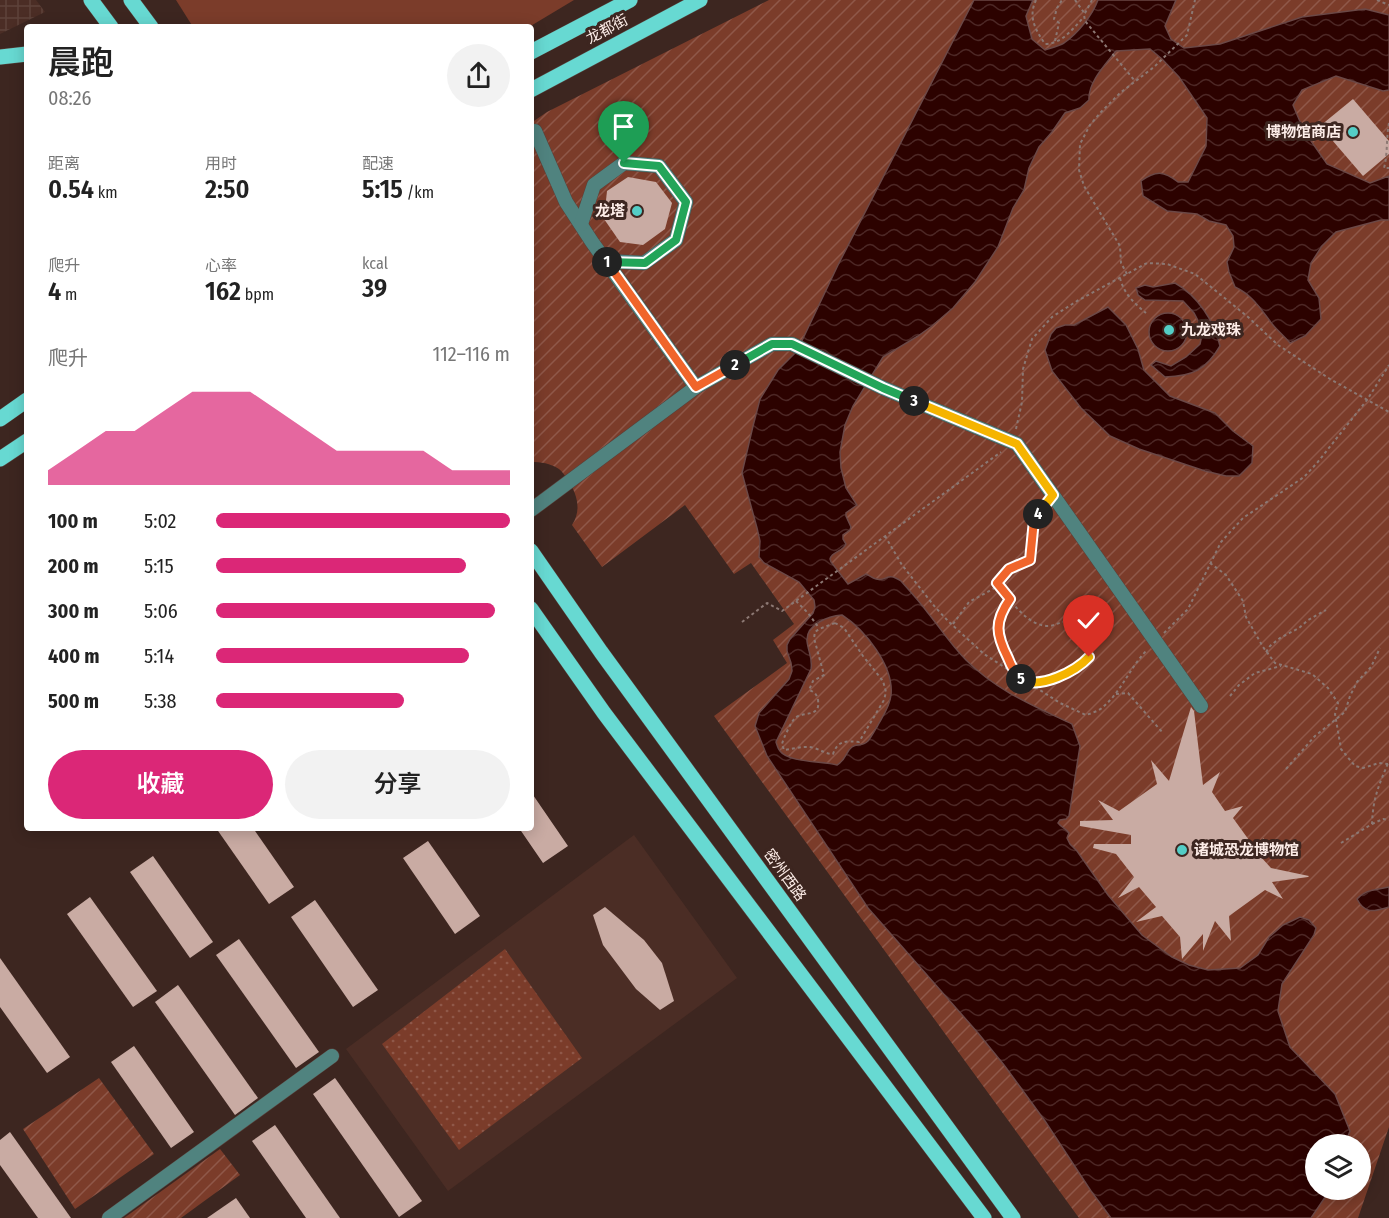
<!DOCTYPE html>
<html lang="zh">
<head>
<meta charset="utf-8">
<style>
  :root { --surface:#fff; --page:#f2f2f2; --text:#222; --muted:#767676; --accent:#db2777 }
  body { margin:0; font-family:"Fira Sans Condensed","Noto Sans SC",sans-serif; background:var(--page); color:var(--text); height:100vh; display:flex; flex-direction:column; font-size:22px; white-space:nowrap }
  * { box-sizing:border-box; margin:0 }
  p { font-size:20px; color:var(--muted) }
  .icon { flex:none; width:33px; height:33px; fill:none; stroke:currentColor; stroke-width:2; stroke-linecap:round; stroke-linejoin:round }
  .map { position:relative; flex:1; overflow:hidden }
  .side { position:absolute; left:24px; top:24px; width:510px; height:807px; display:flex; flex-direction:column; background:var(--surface); border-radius:6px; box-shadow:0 3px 15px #0003 }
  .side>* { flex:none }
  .fabs { position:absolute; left:1305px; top:1134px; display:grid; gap:12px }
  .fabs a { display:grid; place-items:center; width:66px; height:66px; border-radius:50%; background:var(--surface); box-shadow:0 3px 15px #0003; font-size:30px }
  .pin { position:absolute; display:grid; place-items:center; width:51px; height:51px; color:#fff; margin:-62px -26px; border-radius:50% 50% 50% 0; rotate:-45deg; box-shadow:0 0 6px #0007 }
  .pin .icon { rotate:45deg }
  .km { position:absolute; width:30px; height:30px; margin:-15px; border-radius:50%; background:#222; color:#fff; font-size:16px; line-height:30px; text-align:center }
  .round { display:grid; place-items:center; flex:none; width:63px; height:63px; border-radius:32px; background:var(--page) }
  .summary { display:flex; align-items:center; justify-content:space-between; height:102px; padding:0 24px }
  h1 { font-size:33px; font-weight:600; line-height:45px }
  .figures { display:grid; grid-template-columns:repeat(3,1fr); gap:9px; height:102px; padding:6px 24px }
  .figures div { display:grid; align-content:center }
  .figures b { font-size:26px; font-weight:600 }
  .figures small { font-size:16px; font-weight:400 }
  .figures p { font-size:16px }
  .chart { height:168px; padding:12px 24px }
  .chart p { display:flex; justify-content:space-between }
  .chart svg { width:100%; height:108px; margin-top:6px; fill:var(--accent); opacity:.7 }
  .cta { display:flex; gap:12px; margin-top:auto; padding:12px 24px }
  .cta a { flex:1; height:69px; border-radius:36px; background:var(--accent); color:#fff; font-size:24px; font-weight:600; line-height:69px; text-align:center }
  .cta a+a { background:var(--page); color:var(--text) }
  ul { padding:0 24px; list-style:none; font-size:20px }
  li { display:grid; grid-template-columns:96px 72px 1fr; align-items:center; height:45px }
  li i { height:15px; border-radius:8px; background:var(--accent) }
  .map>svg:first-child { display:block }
</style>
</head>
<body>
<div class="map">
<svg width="1389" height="1218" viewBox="0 0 1389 1218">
  <defs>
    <pattern id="industrial-grid" width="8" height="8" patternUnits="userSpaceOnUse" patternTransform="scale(1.5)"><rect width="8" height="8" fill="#4b2d25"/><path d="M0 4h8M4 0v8" fill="none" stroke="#5d423a"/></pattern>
    <pattern id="park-dots" width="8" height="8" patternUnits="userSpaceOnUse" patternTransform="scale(1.5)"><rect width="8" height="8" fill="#7b3c2a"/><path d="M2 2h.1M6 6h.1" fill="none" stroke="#8f5849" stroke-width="1.8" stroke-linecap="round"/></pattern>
    <pattern id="garden-furrows" width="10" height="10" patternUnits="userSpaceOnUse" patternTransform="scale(1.5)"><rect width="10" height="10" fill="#7b3c2a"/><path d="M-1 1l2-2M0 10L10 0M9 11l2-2" fill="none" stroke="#8f5849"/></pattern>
    <pattern id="water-waves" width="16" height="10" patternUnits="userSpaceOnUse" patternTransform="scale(1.5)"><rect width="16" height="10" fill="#2c0200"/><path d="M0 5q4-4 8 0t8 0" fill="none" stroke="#4c2725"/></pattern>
  </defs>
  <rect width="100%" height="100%" fill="#3d2620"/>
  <!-- built -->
  <path fill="#4b2d25" d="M634,835L737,978L448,1191L346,1049Z"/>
  <!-- industrial -->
  <path fill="url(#industrial-grid)" d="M0,0H36L45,12L0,34Z"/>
  <!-- grass -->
  <path fill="#7b3c2a" d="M176,0H574L529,27H193Z"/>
  <!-- park -->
  <path fill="url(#park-dots)" d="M505,949L582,1058L459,1150L382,1044Z"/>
  <!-- garden -->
  <g fill="url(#garden-furrows)" fill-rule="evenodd">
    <path d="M769,0H1389V1127L1358,1218H1079L714,716L787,663L773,640L794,624L751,563L734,574L685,505L602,567L572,525C582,510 577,494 568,480C565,476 563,472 559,469C550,463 541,462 531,462V123L547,112ZM1316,1144H1360V1190H1316Z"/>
    <path d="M99,1078L154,1154L75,1209L23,1129Z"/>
    <path d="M220,1149L240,1175L181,1218H124Z"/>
  </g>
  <!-- water -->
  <g fill="url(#water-waves)" stroke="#6b4846" stroke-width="1.5" fill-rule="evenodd">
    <path d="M974,0H1033L1026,16L1032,39L1045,50C1051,48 1059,46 1064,43C1078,33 1092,16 1098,0H1176L1165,26L1171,39L1184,48L1220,44L1302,17L1365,9L1389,15V90L1383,91L1336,76L1302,90L1293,105L1304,131L1327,164L1370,183L1389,176V220H1381L1336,232L1322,246L1311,263L1308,280L1319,298L1321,319L1305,336L1290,343C1285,337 1278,331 1273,325C1261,310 1254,296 1235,287L1229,272L1227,262L1234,247L1233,236L1226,225L1209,221L1197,214L1167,211L1143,196L1141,181C1156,170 1164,171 1178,182H1188L1206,146L1207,118L1179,77L1162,59L1150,49L1116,51C1106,64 1088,82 1089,100L1080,108L1065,113L1052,132L1039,147L1029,168L1024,190L1013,208L998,247L975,282L953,308L932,326L918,336L883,357L853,406L845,425L840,452L841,468L846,488L857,505L846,513V516L851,527L850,530L843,535V539L846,544C843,552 832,551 830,559L831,562L848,584L866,574C869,575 872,578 876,579C887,582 886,571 901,581C910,591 920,602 928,613C941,629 951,645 966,660C997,691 1034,706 1072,724L1080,746L1069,816L1066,819L1060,820L1058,823C1062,828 1066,828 1069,833L1067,838L1070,844L1077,851L1108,895L1142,935L1172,957L1189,965L1208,970L1240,968L1258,955L1269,937L1283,925L1300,917L1309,920L1316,928L1314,935L1282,984L1278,1011L1290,1047L1335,1094L1350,1131L1345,1144H1316V1190H1330L1311,1218H1111L1091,1191L1045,1121L1004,1065L978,1033L868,908L767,756L755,726L759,713L789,679L792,671L791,663L787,651V645L790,639L813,613L815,607L814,600L799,582L764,563L759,557L760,541L757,528L742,473L753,426L760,399L778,370L797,351L838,265ZM842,615C865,630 894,666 891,695C890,706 883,716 878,725C875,730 872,736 868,741C862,747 857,743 852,747C845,752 847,759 837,765C823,761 789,763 780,751C778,749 777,745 776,742L811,669C813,659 808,651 807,641C806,624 829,616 842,615Z"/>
    <path d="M1175,283C1197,295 1215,322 1220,346C1206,370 1193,376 1165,377L1151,365L1156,361L1171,366L1186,357L1200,344L1203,330L1194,313L1183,301L1145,300L1138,295L1136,288L1145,285L1153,287Z"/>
    <path d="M1108,307L1126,325L1138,349L1144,370L1170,396L1215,413L1233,431L1253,446L1252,463L1239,476H1226L1205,471L1139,449L1110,436L1081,408L1052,371L1045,350L1051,334L1056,328L1065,325H1074Z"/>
    <circle cx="1168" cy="332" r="19"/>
    <path d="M1389,887V907C1375,911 1365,915 1357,899C1365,889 1377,890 1389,887Z"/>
  </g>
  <!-- building -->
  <g fill="#c9aba3">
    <path d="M1353,99L1389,141V154L1363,176L1320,126Z"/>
    <path d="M628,177L656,182L672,203L665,229L643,245L620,242L604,219L607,191Z"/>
    <path d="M1191,707L1194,711L1203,785L1220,772L1212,792L1225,811L1243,806L1233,818L1254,847L1264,838L1260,856L1271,868L1309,876L1308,877L1272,882L1283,899L1265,890L1229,916L1231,941L1215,921L1203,951V934L1182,959L1180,937L1162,916L1136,922L1156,907L1139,887L1118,898L1134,877L1116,854L1093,848L1094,844H1131V835L1080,826V821L1113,820L1098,800L1119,811L1157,784L1151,760L1169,781Z"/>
    <path d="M531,792L568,846L543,863L519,828H531Z"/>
    <path d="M216,828H253L294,887L269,904Z"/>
    <path d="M428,841L480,916L455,934L403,858Z"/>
    <path d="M153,856L213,942L190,958L130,872Z"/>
    <path d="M90,897L157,991L133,1007L67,914Z"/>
    <path d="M315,900L378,990L353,1007L291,917Z"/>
    <path d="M605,907L644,940L662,963L674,1001L660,1010L636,989L603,945L593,915Z"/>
    <path d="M239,939L319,1052L296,1068L216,955Z"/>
    <path d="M0,958L70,1057L47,1073L0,1007Z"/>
    <path d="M178,985L258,1098L235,1115L155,1002Z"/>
    <path d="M134,1046L194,1132L171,1148L111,1062Z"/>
    <path d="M335,1078L422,1201L399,1217L313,1094Z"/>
    <path d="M275,1125L340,1218H306L252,1141Z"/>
    <path d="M10,1132L71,1218H38L0,1165V1140Z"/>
    <path d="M236,1198L250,1218H207Z"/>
  </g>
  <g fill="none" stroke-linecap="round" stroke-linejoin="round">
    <defs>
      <g id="minor">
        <path d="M535,131L566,202L592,242L696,387"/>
        <path d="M581,224L594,185L624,163L659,166L686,202L676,240L644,263L606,261"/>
        <path d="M531,510L696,387L772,344H792L883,388L1017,444L1201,706"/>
        <path d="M109,1218L332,1056"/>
      </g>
      <g id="major">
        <path d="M91,0L111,27"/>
        <path d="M131,0L151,27"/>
        <path d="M531,52L630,0"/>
        <path d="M0,57L27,54"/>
        <path d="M531,90L700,0"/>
        <path d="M0,419L27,400"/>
        <path d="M0,459L27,441"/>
        <path d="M531,551L601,652L1013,1218"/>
        <path d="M531,609L604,713L984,1218"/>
      </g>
    </defs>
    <!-- minor casing -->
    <use href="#minor" stroke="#58423c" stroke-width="15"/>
    <!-- major casing -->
    <use href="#major" stroke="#58423c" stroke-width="16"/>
    <!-- path -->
    <g stroke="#8c7873" stroke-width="2" stroke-dasharray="3 3" stroke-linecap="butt">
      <path d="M1036,0C1028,17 1035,29 1045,44C1061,44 1072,30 1083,18"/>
      <path d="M1075,0L1085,14"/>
      <path d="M1092,0L1084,15L1085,21L1135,81"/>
      <path d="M1377,0L1389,5"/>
      <path d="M1055,41L1059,23L1054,19L1057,8L1062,0"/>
      <path d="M1389,123C1386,138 1388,153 1384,168H1389"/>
      <path d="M1127,274L1121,263L1120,246L1084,186L1079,170L1080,144L1090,125L1101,112L1120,93L1154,67L1187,35L1195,0"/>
      <path d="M1120,278C1124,294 1134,303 1146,313"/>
      <path d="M1016,429L1022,402L1023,369L1032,339L1052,317L1077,301L1147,263L1167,264L1195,274L1248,317L1278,345L1330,379L1389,412"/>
      <path d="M885,536L902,565L935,607L949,622L984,654L1060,703L1086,715C1092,713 1099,711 1103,707C1122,691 1130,667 1147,650"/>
      <path d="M1210,563L1226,575L1243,601L1246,617L1263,647L1275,663L1312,674L1328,688L1338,703L1335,714L1341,749L1355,766L1363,768L1379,763L1388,764"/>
      <path d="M997,583C1010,599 1025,625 1048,626C1053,626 1058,623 1063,622"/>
      <path d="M1010,599C990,627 999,649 1018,675"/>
      <path d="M796,601L808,613L819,628"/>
      <path d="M742,622L767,603L782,611L1001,452"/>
      <path d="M835,623L844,628L863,656L883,681L886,692L884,700L859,742C846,741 838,740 833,754C826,754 821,750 814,748C804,745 794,749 784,750L782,744C783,739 792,720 795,718C803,711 821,718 818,700C817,695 815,692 809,690L813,681L824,675L814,638L815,632L819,629Z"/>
      <path d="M953,624L969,602L993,589L1009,569L1030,560L1034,520L1044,507"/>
      <path d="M1164,633L1188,609L1221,542L1243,518L1304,477L1317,463L1367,400L1389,365"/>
      <path d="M1266,652L1270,646L1280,638L1299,628L1308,620L1326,610"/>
      <path d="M1027,682C1033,682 1040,682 1047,681C1060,679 1080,667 1089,657"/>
      <path d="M1116,694L1128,693L1163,733"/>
      <path d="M1230,696L1239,685L1255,673L1281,666"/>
      <path d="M1286,769L1315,736L1345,712L1350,696L1357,682L1371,667L1380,648"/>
      <path d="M1372,824L1383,819L1389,820"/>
      <path d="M1341,843L1372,824C1373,797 1379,785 1389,761"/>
    </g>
    <!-- minor -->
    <use href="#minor" stroke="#50837f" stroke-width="14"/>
    <!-- major -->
    <use href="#major" stroke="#67d9d2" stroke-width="15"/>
  </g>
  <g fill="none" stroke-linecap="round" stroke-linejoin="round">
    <defs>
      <path id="split-1" d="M607,262L645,263L676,240L686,202L659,166L624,163"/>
      <path id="split-2" d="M607,262L696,387L735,365"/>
      <path id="split-3" d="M735,365L772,344H792L883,388L914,401"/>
      <path id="split-4" d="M914,401L1017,444L1053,495L1038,514"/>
      <path id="split-5" d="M1021,679C1015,673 1011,666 1008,658C996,634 994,622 1010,599L997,583L1009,569L1030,560L1034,520L1038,514"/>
      <path id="split-6" d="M1021,679C1040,690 1076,671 1089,657"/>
    </defs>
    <!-- split-1 casing -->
    <use href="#split-1" stroke="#fff" stroke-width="12"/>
    <!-- split-2 casing -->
    <use href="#split-2" stroke="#fff" stroke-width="12"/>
    <!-- split-3 casing -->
    <use href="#split-3" stroke="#fff" stroke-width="12"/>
    <!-- split-4 casing -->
    <use href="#split-4" stroke="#fff" stroke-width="12"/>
    <!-- split-5 casing -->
    <use href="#split-5" stroke="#fff" stroke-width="12"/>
    <!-- split-6 casing -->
    <use href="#split-6" stroke="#fff" stroke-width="12"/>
    <!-- split-1 -->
    <use href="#split-1" stroke="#22a559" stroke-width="8"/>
    <!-- split-2 -->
    <use href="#split-2" stroke="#f0652b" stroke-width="8"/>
    <!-- split-3 -->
    <use href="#split-3" stroke="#22a559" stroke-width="8"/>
    <!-- split-4 -->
    <use href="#split-4" stroke="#f5b400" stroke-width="8"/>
    <!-- split-5 -->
    <use href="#split-5" stroke="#f0652b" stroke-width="8"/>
    <!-- split-6 -->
    <use href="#split-6" stroke="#f5b400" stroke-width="8"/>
  </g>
  <!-- markers -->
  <g fill="#54cdc6" stroke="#3d2620" stroke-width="2">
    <circle cx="1353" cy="132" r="6"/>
    <circle cx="637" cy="211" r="6"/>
    <circle cx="1169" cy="330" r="6"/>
    <circle cx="1182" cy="850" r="6"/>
  </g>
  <g text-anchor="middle" stroke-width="6" stroke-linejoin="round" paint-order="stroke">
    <!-- street labels -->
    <g font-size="15" fill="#fdede8" stroke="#3d2620">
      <text transform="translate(607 29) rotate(-28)" y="5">龙都街</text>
      <text transform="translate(785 875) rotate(54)" y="5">密州西路</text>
    </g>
    <!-- poi labels -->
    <g font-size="15" font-weight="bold" fill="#fdede8" stroke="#3d2620" text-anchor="end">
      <text x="1341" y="137">博物馆商店</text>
      <text x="625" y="216">龙塔</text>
      <text x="1181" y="335" text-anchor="start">九龙戏珠</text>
      <text x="1194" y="855" text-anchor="start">诸城恐龙博物馆</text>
    </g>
  </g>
</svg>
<div class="fabs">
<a><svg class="icon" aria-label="layers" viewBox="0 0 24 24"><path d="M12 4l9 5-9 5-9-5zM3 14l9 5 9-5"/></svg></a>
</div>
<div class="pin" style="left:624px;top:163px;background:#1e9e55"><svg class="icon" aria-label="arrive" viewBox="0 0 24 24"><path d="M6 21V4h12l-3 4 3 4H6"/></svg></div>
<div class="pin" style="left:1089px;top:657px;background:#d93025"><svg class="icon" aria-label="check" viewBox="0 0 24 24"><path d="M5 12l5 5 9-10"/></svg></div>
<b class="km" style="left:607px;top:262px">1</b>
<b class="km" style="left:735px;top:365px">2</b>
<b class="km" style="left:914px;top:401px">3</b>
<b class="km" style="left:1038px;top:514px">4</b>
<b class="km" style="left:1021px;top:679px">5</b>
<section class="side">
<div class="summary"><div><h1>晨跑</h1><p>08:26</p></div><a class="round"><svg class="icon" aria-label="share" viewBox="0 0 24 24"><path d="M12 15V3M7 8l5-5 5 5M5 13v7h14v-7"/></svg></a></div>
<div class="figures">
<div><p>距离</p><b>0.54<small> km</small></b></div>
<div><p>用时</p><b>2:50</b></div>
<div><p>配速</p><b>5:15<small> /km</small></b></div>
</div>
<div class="figures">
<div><p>爬升</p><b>4<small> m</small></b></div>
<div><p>心率</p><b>162<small> bpm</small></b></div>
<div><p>kcal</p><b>39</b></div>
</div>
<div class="chart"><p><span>爬升</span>112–116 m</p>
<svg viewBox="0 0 160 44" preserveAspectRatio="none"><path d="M0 44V38L10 30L20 22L30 22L40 14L50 6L60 6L70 6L80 14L90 22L100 30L110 30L120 30L130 30L140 38L150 38L160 38V44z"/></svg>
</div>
<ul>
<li><b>100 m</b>5:02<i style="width:100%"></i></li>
<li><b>200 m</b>5:15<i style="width:85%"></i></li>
<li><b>300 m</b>5:06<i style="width:95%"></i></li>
<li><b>400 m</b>5:14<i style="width:86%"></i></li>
<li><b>500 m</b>5:38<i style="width:64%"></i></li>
</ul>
<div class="cta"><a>收藏</a><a>分享</a></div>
</section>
</div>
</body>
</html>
